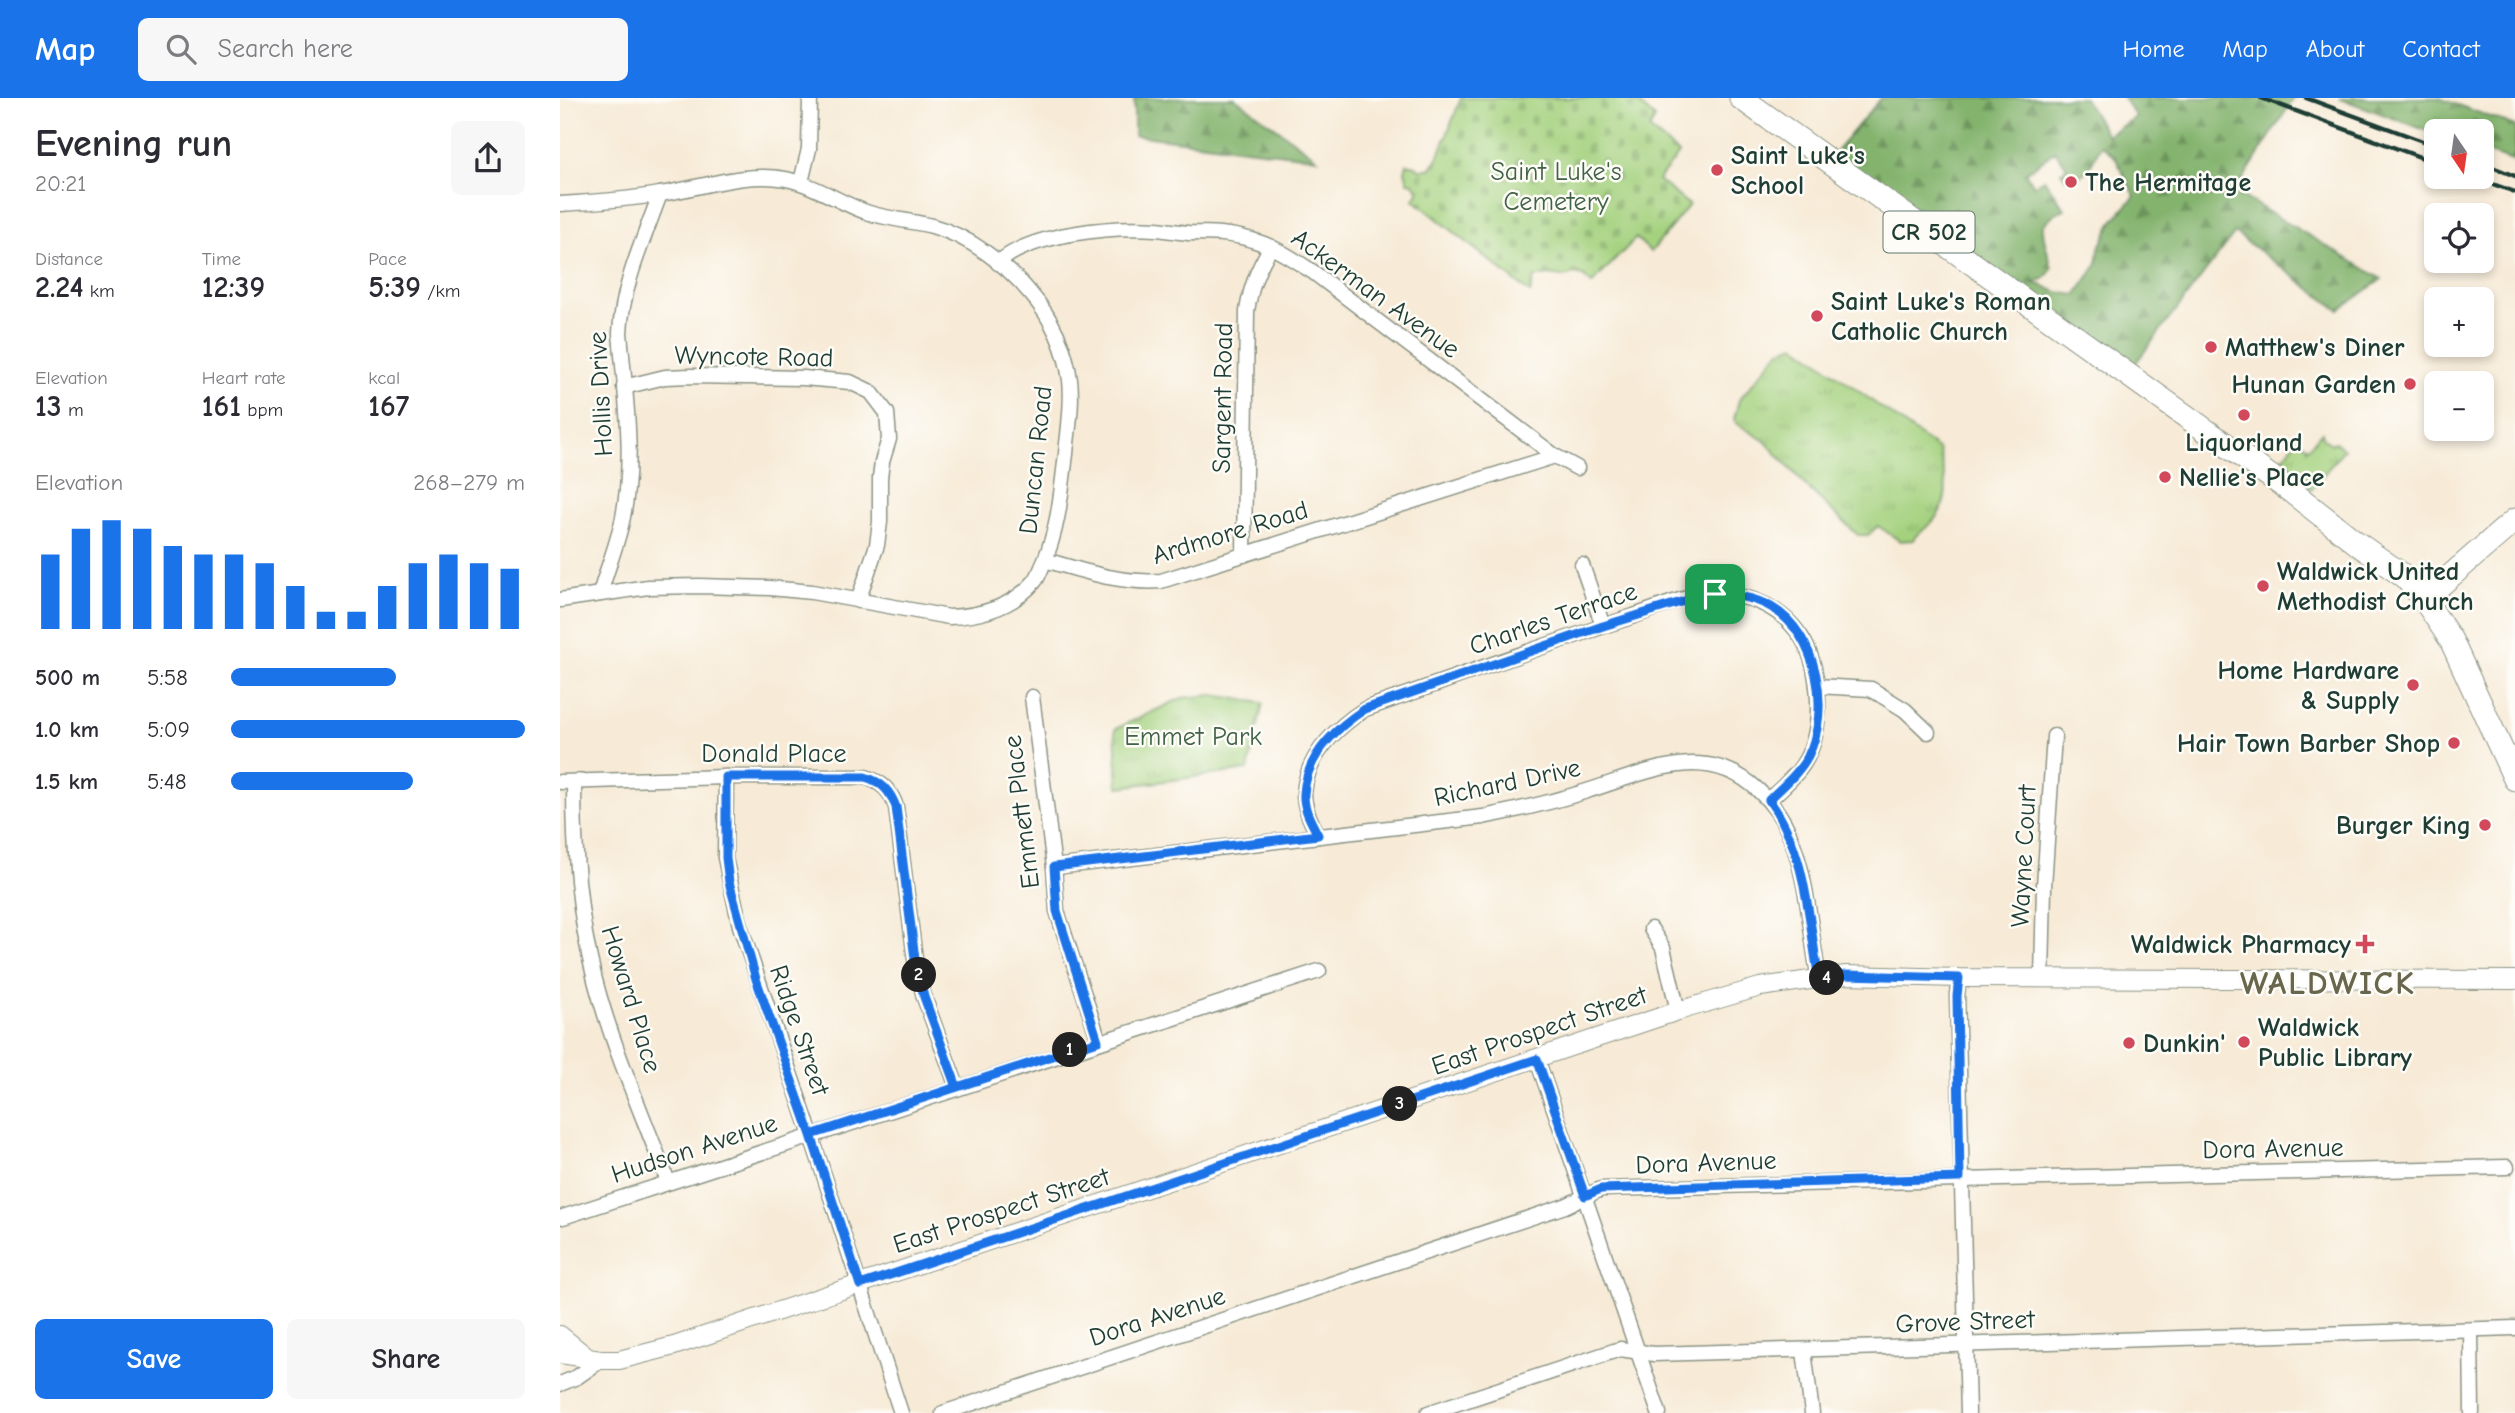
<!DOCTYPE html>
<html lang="en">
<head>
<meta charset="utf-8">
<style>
  :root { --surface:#fff; --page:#f7f7f7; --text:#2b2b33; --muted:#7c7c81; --accent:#1a73e8 }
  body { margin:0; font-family:"Comic Neue",sans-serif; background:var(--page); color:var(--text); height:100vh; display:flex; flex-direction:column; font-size:26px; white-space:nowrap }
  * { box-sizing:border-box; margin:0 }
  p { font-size:23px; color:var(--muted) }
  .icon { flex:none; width:38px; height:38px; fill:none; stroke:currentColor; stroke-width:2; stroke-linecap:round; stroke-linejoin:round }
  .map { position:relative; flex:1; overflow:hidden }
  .side { display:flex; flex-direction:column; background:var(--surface); width:560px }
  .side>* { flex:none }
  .needle { width:46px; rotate:167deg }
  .fabs { position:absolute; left:1864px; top:21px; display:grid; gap:14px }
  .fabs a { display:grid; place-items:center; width:70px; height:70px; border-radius:10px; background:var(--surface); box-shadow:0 4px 10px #0003; font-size:35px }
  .pin { position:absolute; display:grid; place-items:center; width:60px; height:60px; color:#fff; margin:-30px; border-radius:14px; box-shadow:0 4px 10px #0006 }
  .km { position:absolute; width:35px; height:35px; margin:-18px; border-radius:50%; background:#222; color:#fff; font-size:19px; line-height:35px; text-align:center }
  .round { display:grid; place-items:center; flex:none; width:74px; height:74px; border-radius:10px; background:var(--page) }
  .overview { display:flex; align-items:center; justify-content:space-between; height:119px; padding:0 35px }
  h1 { font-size:38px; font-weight:800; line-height:52px }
  .metrics { display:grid; grid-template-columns:repeat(3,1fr); gap:10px; height:119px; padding:7px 35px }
  .metrics div { display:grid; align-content:center }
  .metrics b { font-size:30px; font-weight:800 }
  .metrics small { font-size:19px; font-weight:400 }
  .metrics p { font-size:19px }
  .chart { height:196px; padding:14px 35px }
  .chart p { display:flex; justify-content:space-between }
  .chart svg { width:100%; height:126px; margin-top:7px; stroke:var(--accent); stroke-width:6 }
  .cta { display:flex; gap:14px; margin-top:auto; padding:14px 35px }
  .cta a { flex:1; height:80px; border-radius:10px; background:var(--accent); color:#fff; font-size:28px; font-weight:800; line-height:80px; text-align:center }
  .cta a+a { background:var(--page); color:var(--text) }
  ul { padding:0 35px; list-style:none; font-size:23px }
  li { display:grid; grid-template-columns:112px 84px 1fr; align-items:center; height:52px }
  li i { height:18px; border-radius:9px; background:var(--accent) }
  header { display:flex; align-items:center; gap:42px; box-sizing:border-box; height:98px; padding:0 35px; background:var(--accent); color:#fff }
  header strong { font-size:33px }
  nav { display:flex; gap:38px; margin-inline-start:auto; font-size:24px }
  .search { width:490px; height:63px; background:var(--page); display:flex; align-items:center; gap:18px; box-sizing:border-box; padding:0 24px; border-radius:10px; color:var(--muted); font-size:26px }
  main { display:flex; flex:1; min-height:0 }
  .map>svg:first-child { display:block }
</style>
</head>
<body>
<header>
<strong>Map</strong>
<div class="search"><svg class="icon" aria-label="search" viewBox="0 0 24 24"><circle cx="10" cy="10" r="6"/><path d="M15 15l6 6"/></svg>Search here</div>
<nav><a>Home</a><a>Map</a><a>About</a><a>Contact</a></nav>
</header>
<main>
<section class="side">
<div class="overview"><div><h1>Evening run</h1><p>20:21</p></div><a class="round"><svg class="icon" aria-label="share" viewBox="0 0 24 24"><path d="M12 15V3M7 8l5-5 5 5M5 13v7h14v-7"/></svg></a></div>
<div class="metrics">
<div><p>Distance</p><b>2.24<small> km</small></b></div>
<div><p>Time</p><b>12:39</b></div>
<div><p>Pace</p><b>5:39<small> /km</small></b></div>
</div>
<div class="metrics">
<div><p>Elevation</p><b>13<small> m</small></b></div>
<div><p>Heart rate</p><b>161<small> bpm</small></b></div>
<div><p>kcal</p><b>167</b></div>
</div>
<div class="chart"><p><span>Elevation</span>268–279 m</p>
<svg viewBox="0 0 160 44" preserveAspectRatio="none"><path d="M5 44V18M15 44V9M25 44V6M35 44V9M45 44V15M55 44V18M65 44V18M75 44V21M85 44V29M95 44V38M105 44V38M115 44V29M125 44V21M135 44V18M145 44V21M155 44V23"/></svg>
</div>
<ul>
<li><b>500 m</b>5:58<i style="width:56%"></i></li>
<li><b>1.0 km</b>5:09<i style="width:100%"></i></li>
<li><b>1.5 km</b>5:48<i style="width:62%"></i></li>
</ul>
<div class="cta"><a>Save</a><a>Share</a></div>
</section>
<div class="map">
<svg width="1955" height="1315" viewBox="0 0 1955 1315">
  <defs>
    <pattern id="grass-tufts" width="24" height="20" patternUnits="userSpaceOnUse" patternTransform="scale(1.75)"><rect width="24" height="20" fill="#a4d17e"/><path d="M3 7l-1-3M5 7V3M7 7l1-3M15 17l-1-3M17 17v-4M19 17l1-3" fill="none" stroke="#8db46e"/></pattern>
    <pattern id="forest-firs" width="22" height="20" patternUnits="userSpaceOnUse" patternTransform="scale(1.75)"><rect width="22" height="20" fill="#83b36d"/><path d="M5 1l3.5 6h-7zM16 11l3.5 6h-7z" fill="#6b935a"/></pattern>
    <pattern id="cemetery-stones" width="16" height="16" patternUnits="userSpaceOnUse" patternTransform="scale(1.75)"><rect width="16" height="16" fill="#a4d17e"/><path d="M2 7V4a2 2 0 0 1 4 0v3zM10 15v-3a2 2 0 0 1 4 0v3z" fill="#8db46e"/></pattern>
  </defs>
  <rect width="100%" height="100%" fill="#fdfcf7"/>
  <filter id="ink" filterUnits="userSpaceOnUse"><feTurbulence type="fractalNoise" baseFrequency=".0143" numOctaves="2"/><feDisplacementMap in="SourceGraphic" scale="14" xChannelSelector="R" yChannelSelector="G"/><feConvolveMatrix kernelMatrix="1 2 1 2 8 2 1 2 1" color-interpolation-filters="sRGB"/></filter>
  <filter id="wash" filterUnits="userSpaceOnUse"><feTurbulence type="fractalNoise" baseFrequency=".00686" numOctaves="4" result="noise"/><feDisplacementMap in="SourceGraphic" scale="28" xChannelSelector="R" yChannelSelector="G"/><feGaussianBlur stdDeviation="1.57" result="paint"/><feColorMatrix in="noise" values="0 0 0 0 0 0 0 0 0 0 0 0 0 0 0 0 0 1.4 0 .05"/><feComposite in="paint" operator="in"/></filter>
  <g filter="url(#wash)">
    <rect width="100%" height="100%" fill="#f7ead6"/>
    <!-- grass -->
    <g fill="url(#grass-tufts)" stroke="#628759" stroke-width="2">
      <path d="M1236,247L1379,352C1385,380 1394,404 1369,427C1363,433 1358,433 1353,442L1340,443L1318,428L1308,437H1298L1247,389L1205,343L1176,325L1174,321L1179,302L1220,252Z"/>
      <path d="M1762,334L1763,340L1771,346L1775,344L1784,351L1752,391L1717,367L1737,342L1747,348V351Z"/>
      <path d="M653,597L703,605L688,672L558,689L555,631L622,600Z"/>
    </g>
    <!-- forest -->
    <g fill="url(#forest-firs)" stroke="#517850" stroke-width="2" fill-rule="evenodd">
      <path d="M574,0H675L757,60L574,37Z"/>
      <path d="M1321,0H1524L1547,37L1576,19L1563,0H1734L1675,94L1822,181L1779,212L1675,135L1571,271L1274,56ZM1541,47L1555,59L1575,98L1553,123L1539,151L1537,167L1516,197L1497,194L1474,184L1484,181L1492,171C1489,155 1482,143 1483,127L1495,115L1505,111L1484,81L1474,88L1465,75L1495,53L1507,69L1501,74L1505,80L1513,74L1517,80L1528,72Z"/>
      <path d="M1779,0H1879L1955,28V64L1922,52V33H1876V36Z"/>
    </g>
    <!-- cemetery -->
    <path fill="url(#cemetery-stones)" stroke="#628759" stroke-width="2" d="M901,0H1072L1095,20L1089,31L1119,56L1098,82L1129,107L1091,154L1076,140L1032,186L1023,178L1015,176L1003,179L988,177L974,180L970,195L854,102L859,92L853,85L848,84L845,73L847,66L856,68L859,71H870L878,60Z"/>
  </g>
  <g filter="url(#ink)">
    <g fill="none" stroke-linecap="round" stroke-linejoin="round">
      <defs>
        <g id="minor">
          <path d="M241,84L249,51L250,0"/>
          <path d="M0,106C34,104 67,102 100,96C141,90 185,73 226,81C256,87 281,106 309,115C329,121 351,123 372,128C409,138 447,167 471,196C492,220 506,251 510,282C513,307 508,332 506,356C501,395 499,428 484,464C481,471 479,478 475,483C453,509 421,518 389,519L252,494L210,490L139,488L88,489L0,502"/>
          <path d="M438,165C471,135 553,128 596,131C607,132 618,134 628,135C650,135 670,135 692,142C714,148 733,161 753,174L995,358L1017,370"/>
          <path d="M64,289L105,279L131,278L243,280L290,284L311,294L327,315L329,341L322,364L320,380V424L317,447L298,503"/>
          <path d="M684,457L687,213C691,188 698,170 711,149"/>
          <path d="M485,462C524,473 560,486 601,483L995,358"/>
          <path d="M1022,467L1043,528"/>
          <path d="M40,496C47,470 58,445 63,419C75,359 65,295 60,235C62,187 84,141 100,96"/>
          <path d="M1257,588L1311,591L1345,612L1368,634"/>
          <path d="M472,599L494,769L497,813L539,943"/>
          <path d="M166,679L165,760L180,828L251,1037L341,1315"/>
          <path d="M0,684L166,679H305C322,684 331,693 336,709L355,861L364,899L397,989"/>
          <path d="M14,685C14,751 18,817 35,882C53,951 83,1017 108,1084"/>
          <path d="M758,738C752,725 744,711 744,696C746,658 776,630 805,611C894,580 982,548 1071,519C1097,511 1129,495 1158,496C1205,497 1243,523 1254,570C1261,603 1261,644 1239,672C1230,683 1219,692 1209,702"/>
          <path d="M494,769L923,719C958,712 993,704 1027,693C1085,675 1146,643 1198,692C1211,704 1222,718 1229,735C1248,781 1250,833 1259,881"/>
          <path d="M1091,831L1103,850L1118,913"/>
          <path d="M1399,880L1397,897L1408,1315"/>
          <path d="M1482,881L1484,788L1494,638"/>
          <path d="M977,961L1099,1315"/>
          <path d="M3,1119L759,873"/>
          <path d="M1911,1232L1912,1315"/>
          <path d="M1244,1253L1252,1315"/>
          <path d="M0,1286L17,1279L41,1262"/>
          <path d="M383,1315L1005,1108L1041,1091C1343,1082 1645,1077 1947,1069"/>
          <path d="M868,1315L1060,1251L1094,1256L1955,1230"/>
        </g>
        <g id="tertiary">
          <path d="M0,1237L27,1259"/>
          <path d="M0,1256L41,1262H59L114,1248L1118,913L1200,889L1286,877L1399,880L1955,882"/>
        </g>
        <g id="primary">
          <path d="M1181,0L1732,394L1798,446L1845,479L1864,501L1891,542L1955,681"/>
          <path d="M1864,501L1955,422"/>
        </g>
      </defs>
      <!-- minor casing -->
      <use href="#minor" stroke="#8b9485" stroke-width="17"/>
      <!-- tertiary casing -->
      <use href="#tertiary" stroke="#8b9485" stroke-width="20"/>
      <!-- primary casing -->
      <use href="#primary" stroke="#8b9485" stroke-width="25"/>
      <!-- minor -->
      <use href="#minor" stroke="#fff" stroke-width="14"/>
      <!-- tertiary -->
      <use href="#tertiary" stroke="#fff" stroke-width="18"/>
      <!-- primary -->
      <use href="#primary" stroke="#fff" stroke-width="23"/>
      <!-- rail -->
      <g stroke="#1f3d34" stroke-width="4.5">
        <path d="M1701,0L1876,65"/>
        <path d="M1746,0L1876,48"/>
        <path d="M1922,65L1955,78"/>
        <path d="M1913,79L1955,94"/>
      </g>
    </g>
  </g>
  <g fill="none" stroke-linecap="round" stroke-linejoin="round" filter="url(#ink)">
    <defs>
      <path id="route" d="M1155,496L1134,500L1043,528L805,611C776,630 746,658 744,696C743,711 752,725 758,737L494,769L497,813L538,943L251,1037L196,881L169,784L166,760V679H305C322,684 330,693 336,709L355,861L364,899L397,989L267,1032L251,1037L300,1187L977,961L1025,1098L1041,1091L1400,1080L1397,898L1399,880L1286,877L1259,881C1248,820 1247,754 1209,702C1223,688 1239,675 1248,658C1271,612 1258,536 1211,509C1194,499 1174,497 1155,496"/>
    </defs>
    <!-- route casing -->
    <use href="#route" stroke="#fff" stroke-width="14"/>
    <!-- route -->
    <use href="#route" stroke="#1a73e8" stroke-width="9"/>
  </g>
  <!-- markers -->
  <g fill="#d1495b" stroke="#fdfcf7" stroke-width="2.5">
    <circle cx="1157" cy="72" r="7"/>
    <circle cx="1511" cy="84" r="7"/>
    <circle cx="1257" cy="218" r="7"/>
    <circle cx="1651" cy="249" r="7"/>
    <circle cx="1850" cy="286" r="7"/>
    <circle cx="1684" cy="317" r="7"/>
    <circle cx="1605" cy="379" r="7"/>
    <circle cx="1703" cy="488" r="7"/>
    <circle cx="1853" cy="587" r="7"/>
    <circle cx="1894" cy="645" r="7"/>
    <circle cx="1925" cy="727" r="7"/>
    <path d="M1801.5 835.5h7v7h7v7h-7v7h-7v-7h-7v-7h7z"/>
    <circle cx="1684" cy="944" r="7"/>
    <circle cx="1569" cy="945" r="7"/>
  </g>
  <g text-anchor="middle" stroke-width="5" stroke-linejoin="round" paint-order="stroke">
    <!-- shield labels -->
    <rect fill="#fdfcf7" stroke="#62766e" stroke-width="2" x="1323.5" y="113.5" width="91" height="41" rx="5"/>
    <g font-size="24" font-weight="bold" fill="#1f3d34">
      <text x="1369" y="142">CR 502</text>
    </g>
    <!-- poi labels -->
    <g font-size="26" font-weight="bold" fill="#1f3d34" stroke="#fdfcf7" text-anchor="start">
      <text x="1171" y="66">Saint Luke's<tspan x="1171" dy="30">School</tspan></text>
      <text x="1525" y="93">The Hermitage</text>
      <text x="1271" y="212">Saint Luke's Roman<tspan x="1271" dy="30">Catholic Church</tspan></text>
      <text x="1665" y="258">Matthew's Diner</text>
      <text x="1836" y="295" text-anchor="end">Hunan Garden</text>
      <text x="1684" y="353" text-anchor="middle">Liquorland</text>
      <text x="1619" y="388">Nellie's Place</text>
      <text x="1717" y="482">Waldwick United<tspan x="1717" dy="30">Methodist Church</tspan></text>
      <text x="1839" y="581" text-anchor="end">Home Hardware<tspan x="1839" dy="30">&amp; Supply</tspan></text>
      <text x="1880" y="654" text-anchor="end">Hair Town Barber Shop</text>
      <text x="1911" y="736" text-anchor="end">Burger King</text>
      <text x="1791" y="855" text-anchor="end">Waldwick Pharmacy</text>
      <text x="1698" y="938">Waldwick<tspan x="1698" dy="30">Public Library</tspan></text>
      <text x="1583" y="954">Dunkin'</text>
    </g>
    <!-- park labels -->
    <g font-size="26" fill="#406246" stroke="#fdfcf7">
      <text x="996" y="82">Saint Luke's<tspan x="996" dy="30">Cemetery</tspan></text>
      <text x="633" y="647">Emmet Park</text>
    </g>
    <!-- street labels -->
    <g font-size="26" fill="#1f3d34" stroke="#fdfcf7">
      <text transform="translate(816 195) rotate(36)" y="9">Ackerman Avenue</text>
      <text transform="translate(194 258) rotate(1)" y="9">Wyncote Road</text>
      <text transform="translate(40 296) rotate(-93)" y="9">Hollis Drive</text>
      <text transform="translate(662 300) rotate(-89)" y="9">Sargent Road</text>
      <text transform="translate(475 362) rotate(-84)" y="9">Duncan Road</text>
      <text transform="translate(670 434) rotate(-17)" y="9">Ardmore Road</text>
      <text transform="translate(993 520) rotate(-19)" y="9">Charles Terrace</text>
      <text x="214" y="664">Donald Place</text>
      <text transform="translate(947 684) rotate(-12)" y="9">Richard Drive</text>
      <text transform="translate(461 714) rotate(-97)" y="9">Emmett Place</text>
      <text transform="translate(1463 758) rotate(-87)" y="9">Wayne Court</text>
      <text transform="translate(72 901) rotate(73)" y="9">Howard Place</text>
      <text transform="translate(240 932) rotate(71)" y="9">Ridge Street</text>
      <text transform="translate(979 932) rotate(-19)" y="9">East Prospect Street</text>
      <text transform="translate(134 1050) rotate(-18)" y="9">Hudson Avenue</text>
      <text transform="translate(1713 1050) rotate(-1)" y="9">Dora Avenue</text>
      <text transform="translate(1146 1064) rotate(-2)" y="9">Dora Avenue</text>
      <text transform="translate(441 1112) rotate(-18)" y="9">East Prospect Street</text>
      <text transform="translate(597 1218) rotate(-18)" y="9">Dora Avenue</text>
      <text transform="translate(1405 1223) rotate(-2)" y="9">Grove Street</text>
    </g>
    <!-- district labels -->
    <g font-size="33" font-weight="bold" letter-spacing="2" fill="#68664c" stroke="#fdfcf7">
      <text x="1768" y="896">WALDWICK</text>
    </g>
  </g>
</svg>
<div class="fabs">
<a><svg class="needle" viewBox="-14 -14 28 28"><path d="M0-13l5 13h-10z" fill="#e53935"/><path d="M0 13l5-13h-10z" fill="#7c7c81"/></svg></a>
<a><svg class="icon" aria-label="locate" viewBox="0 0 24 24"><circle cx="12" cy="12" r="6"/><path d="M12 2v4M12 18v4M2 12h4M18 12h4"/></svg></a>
<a>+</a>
<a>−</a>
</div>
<div class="pin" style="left:1155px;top:496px;background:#1e9e55"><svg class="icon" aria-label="arrive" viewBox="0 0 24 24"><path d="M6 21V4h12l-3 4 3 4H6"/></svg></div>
<b class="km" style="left:510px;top:952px">1</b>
<b class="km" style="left:359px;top:877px">2</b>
<b class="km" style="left:840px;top:1006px">3</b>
<b class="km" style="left:1267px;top:880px">4</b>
</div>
</main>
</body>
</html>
